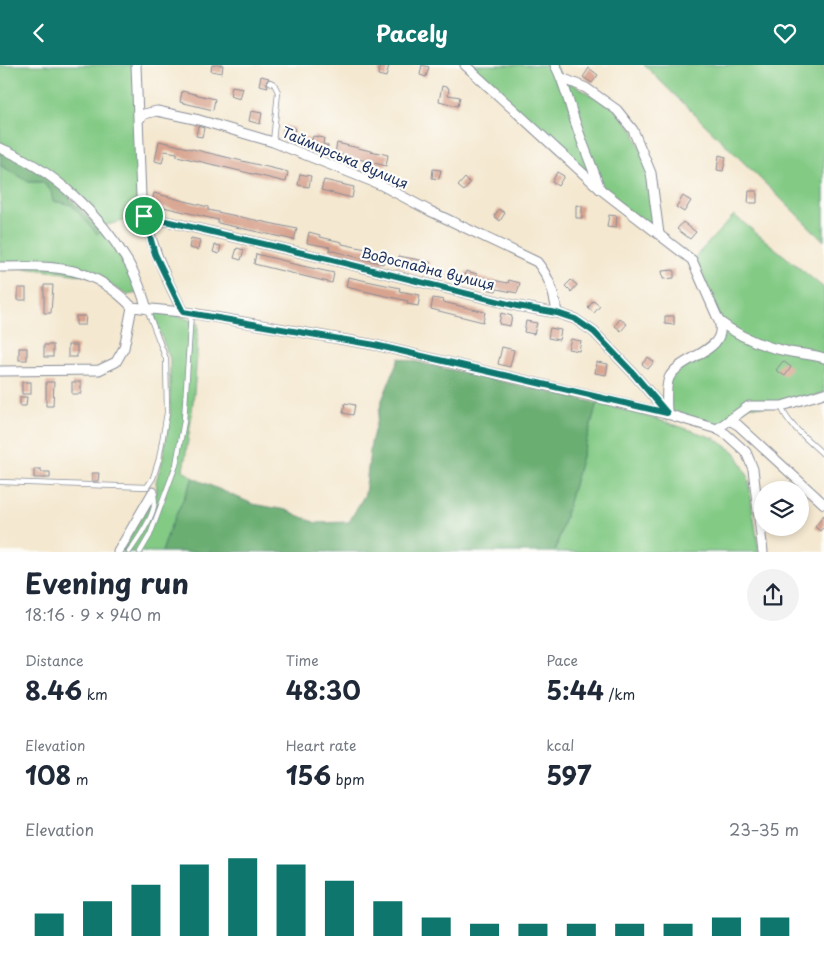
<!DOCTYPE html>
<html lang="en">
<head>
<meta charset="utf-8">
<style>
  :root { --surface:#fff; --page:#f2f2f3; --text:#1f2937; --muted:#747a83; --accent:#0f766e }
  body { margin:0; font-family:"Playpen Sans",sans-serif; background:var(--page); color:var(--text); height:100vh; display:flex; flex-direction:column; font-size:19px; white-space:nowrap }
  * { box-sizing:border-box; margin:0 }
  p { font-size:16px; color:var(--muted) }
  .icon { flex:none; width:28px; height:28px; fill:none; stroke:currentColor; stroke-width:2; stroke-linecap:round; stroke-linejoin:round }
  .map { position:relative; height:487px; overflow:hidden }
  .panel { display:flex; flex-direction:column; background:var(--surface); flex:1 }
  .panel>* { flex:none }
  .controls { position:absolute; left:754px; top:416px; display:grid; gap:10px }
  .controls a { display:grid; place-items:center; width:55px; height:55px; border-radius:50%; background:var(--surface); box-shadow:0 2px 8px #0003; font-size:25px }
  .pin { position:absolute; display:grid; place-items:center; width:42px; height:42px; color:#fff; margin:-21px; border:2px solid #fff; border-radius:50%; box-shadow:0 1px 5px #0007 }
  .round { display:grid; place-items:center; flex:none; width:52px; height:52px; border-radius:26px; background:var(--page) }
  .summary { display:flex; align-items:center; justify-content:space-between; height:85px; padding:0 25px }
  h1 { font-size:28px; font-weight:700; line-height:38px }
  .figures { display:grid; grid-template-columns:repeat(3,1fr); gap:8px; height:85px; padding:5px 25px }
  .figures div { display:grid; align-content:center }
  .figures b { font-size:25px; font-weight:700 }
  .figures small { font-size:14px; font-weight:400 }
  .figures p { font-size:14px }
  .chart { height:140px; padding:10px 25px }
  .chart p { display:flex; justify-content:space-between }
  .chart svg { width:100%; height:90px; margin-top:5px; stroke:var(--accent); stroke-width:6 }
  header { display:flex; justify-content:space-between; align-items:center; height:65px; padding:0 25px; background:var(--accent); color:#fff; font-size:22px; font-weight:700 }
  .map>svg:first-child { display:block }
</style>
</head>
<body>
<header><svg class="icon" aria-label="back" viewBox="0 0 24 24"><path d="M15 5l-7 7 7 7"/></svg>Pacely<svg class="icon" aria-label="heart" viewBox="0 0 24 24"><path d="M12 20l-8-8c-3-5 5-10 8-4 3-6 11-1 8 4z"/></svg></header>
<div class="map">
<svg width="824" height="487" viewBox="0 0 824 487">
  <rect width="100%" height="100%" fill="#fdfcf7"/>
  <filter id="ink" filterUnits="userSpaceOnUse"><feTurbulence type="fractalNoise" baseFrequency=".02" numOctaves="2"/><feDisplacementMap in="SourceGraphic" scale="10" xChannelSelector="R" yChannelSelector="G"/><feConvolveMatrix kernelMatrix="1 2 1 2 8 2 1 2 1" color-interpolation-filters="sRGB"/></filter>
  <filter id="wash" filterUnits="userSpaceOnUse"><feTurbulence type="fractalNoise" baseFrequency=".0096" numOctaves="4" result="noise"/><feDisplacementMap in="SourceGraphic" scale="20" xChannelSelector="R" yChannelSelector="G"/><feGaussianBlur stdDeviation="1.12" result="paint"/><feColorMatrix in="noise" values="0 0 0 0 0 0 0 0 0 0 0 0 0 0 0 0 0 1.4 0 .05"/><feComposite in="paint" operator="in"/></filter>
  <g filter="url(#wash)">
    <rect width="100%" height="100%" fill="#f4e8d0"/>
    <!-- green -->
    <g fill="#83ca85" stroke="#4f7c72">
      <path d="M0,0H136L144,151L103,161L68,125L0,83Z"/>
      <path d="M465,0H555L562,13L617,45L633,65L651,108L659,169L600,124Z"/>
      <path d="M644,0H824V176Z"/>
      <path d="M0,100L29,117H42L51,126L53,136L72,140L97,168L101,166L126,198L138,228L127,230L98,212L0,200Z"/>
      <path d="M734,150L824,223V328L782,341H749L717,364L667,349L669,314L720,270L692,195Z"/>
      <path d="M157,247L183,252L198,259C197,308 192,357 183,405L193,413L170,463L162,487H121L157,425L156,416L162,397L170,350V294L155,255L154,249Z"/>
      <path d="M597,338L663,356L714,373L735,387L748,411L759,487H555Z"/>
    </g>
    <!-- forest -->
    <g fill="#6aae72" stroke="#426e68">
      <path d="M0,87L19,94L66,128L101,166L97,169L72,140L53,136L51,126L43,117H29L0,100Z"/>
      <path d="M399,293L597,338L555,487H162L170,463L193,413L253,439L286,445L316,458L349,457L365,429L371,378L382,335Z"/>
    </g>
    <g id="blocks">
      <!-- building -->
      <g fill="#d8a490">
        <path d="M212,0H223L222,8L211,6Z"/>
        <path d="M380,0H389L386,12L378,10Z"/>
        <path d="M422,0L429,2L426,12L420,10Z"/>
        <path d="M589,3L598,10L592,18L583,12Z"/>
        <path d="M261,11L269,13L266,17L268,22L259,20Z"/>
        <path d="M232,21L243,23L240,34L230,31Z"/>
        <path d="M442,21L449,23L448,30L460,32L458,41L439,36Z"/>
        <path d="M182,26L215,34L213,45L180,37Z"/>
        <path d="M251,46L262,48L260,59L249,56Z"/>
        <path d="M284,60L295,63L293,73L282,71Z"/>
        <path d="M198,61L204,63L202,72L196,71Z"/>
        <path d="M296,69L312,75L313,71L324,73L323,79L328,81L327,85L294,76Z"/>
        <path d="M159,76L288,107L286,117L177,91V88L165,86L162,98L155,96Z"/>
        <path d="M337,78L388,90L386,101L335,88Z"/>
        <path d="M719,90L726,92L723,106L717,105Z"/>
        <path d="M433,104L441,105L439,114L432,113Z"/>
        <path d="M557,107L564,111L558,121L552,117Z"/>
        <path d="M300,109L311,111L309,122L298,120Z"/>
        <path d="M465,113L470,118L464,126L458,121Z"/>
        <path d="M324,115L354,122L352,133L321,125Z"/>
        <path d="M749,126H757V138H748Z"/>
        <path d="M154,128L208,142V145L297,164L294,175L218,158V155L151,139Z"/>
        <path d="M683,131L691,136L684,147L676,142Z"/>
        <path d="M576,140L582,141V153H576Z"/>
        <path d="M499,144L505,148L500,156L494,151Z"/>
        <path d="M609,150L617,151L616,163L607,162Z"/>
        <path d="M683,157L696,167L690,174L677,164Z"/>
        <path d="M309,167L320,170V172L342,177V179L385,188L383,199L329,185L330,182L307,178Z"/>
        <path d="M191,173L200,175L198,185L189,183Z"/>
        <path d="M215,180L221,181L219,189L213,187Z"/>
        <path d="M237,183L244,185L241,195L234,193Z"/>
        <path d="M256,189L289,197V198L334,208L332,218L254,199Z"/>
        <path d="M399,191L430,197L428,208L396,201Z"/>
        <path d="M674,205V213L663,214L662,206Z"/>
        <path d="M466,206L477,209V212L508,218L509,215L520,218L517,228L497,224L496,226L485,224L486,221L464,217Z"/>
        <path d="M348,212L400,223L399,226L420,230L418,241L407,239L408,236L346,222Z"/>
        <path d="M571,215L577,220L571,227L565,221Z"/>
        <path d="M44,220H53L51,248H44Z"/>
        <rect x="18" y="223" width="8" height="12"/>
        <path d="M433,233L444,235L443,237L485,247L483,257L431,244Z"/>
        <path d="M593,236L600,241L594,248L588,243Z"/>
        <path d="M501,248L512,251L510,261L499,259Z"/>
        <path d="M76,251H86L85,260H76Z"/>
        <path d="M665,251H674V260L665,259Z"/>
        <path d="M620,254L627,259L621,266L615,261Z"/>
        <path d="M526,256L537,258L534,269L524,267Z"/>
        <path d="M550,263L561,265L559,275L548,273Z"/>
        <path d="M571,274L581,276L579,286L568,284Z"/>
        <rect x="44" y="280" width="9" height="12"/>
        <rect x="68" y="280" width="9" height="12"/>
        <path d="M502,282L514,285L510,302L498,299Z"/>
        <rect x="19" y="283" width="8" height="12"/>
        <path d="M648,292L654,297L648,304L642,299Z"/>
        <path d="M783,296L791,302L785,311L776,305Z"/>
        <path d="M597,297L608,299L606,310L595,308Z"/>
        <rect x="22" y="317" width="9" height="12"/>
        <path d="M46,317H54L53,341H46Z"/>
        <rect x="72" y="317" width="9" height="12"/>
        <path d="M20,332H27L26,341H20Z"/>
        <path d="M345,338L355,340L353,350L343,348Z"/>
        <path d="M34,404H41V407H50V413H34Z"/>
        <path d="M92,408H99L98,416H92Z"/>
        <path d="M824,450V462L820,466L815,462Z"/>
      </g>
    </g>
  </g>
  <g filter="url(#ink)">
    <use href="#blocks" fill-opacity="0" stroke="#888c97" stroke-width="1"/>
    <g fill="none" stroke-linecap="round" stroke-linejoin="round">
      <defs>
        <g id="service">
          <path d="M270,17L274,19L278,27L273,77"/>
          <path d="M782,341C783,356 813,379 824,390"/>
          <path d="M0,417L147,422L153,413L159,394L167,348L166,294L147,244"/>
          <path d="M129,487C138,474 161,443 153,428"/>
          <path d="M140,487L150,470L176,400L184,356L191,248"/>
        </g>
        <g id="minor">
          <path d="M136,0L141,132C148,174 164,210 183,247"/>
          <path d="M465,0L600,124L692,195L719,256C729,288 680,290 669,313C665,323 667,338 667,349"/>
          <path d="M555,0C566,20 569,41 577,62C584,83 593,103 600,124"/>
          <path d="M562,13L586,23L617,45L633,65L651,108L659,169"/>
          <path d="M139,54L144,49L157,46L199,55L273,77L381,120L430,146L537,197C550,213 554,228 557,248"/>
          <path d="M0,83C52,104 99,148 128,197C137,212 142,228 147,244"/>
          <path d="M144,151L328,194L517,241L557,248L575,254L594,267L633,308L667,348"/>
          <path d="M0,202C55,201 91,199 132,242"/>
          <path d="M132,242L191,248L375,280L667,349L717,364L726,369L746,387L753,404L763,487"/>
          <path d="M719,256C738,271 762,281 786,286C798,289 812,289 824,293"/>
          <path d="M0,306L99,305L116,297L124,283L132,242"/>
          <path d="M729,355L738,360L750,371L824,439"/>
          <path d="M717,364L749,341H782L824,328"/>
          <path d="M118,487L153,427"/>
        </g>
      </defs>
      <!-- service casing -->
      <use href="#service" stroke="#888c97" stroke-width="6"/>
      <!-- minor casing -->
      <use href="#minor" stroke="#888c97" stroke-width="11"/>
      <!-- service -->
      <use href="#service" stroke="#fff" stroke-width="4.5"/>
      <!-- minor -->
      <use href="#minor" stroke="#fff" stroke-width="9"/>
    </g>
  </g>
  <g fill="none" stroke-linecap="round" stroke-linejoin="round" filter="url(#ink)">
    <defs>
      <path id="route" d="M144,151L328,194L517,241L557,248L575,254L594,267L633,308L667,348L375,280L183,247L155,189Z"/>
    </defs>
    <!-- route casing -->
    <use href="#route" stroke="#fff" stroke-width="10"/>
    <!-- route -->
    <use href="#route" stroke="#0f766e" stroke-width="6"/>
  </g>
  <g text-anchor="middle" stroke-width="4.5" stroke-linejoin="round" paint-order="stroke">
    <!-- street labels -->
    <g font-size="14" fill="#1b2f5e" stroke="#fdfcf7">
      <text transform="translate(345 93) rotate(23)" y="5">Таймирська вулиця</text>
      <text transform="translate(428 204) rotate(14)" y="5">Водоспадна вулиця</text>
    </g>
  </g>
</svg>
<div class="controls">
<a><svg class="icon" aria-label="layers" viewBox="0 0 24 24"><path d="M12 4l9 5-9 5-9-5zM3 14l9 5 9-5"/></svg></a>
</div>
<div class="pin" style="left:144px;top:151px;background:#1e9e55"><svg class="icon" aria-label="arrive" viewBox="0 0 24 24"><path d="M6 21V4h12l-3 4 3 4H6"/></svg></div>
</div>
<section class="panel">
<div class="summary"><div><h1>Evening run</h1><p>18:16 · 9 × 940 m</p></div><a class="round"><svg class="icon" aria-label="share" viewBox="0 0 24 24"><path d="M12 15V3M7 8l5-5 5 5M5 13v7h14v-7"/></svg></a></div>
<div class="figures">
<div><p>Distance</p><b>8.46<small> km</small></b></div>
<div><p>Time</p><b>48:30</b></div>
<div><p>Pace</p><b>5:44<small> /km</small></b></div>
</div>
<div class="figures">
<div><p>Elevation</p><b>108<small> m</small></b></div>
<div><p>Heart rate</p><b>156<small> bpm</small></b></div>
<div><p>kcal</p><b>597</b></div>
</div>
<div class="chart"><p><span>Elevation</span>23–35 m</p>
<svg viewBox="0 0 160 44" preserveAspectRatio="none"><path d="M5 44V33M15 44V27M25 44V19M35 44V9M45 44V6M55 44V9M65 44V17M75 44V27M85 44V35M95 44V38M105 44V38M115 44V38M125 44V38M135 44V38M145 44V35M155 44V35"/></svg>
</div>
</section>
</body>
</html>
